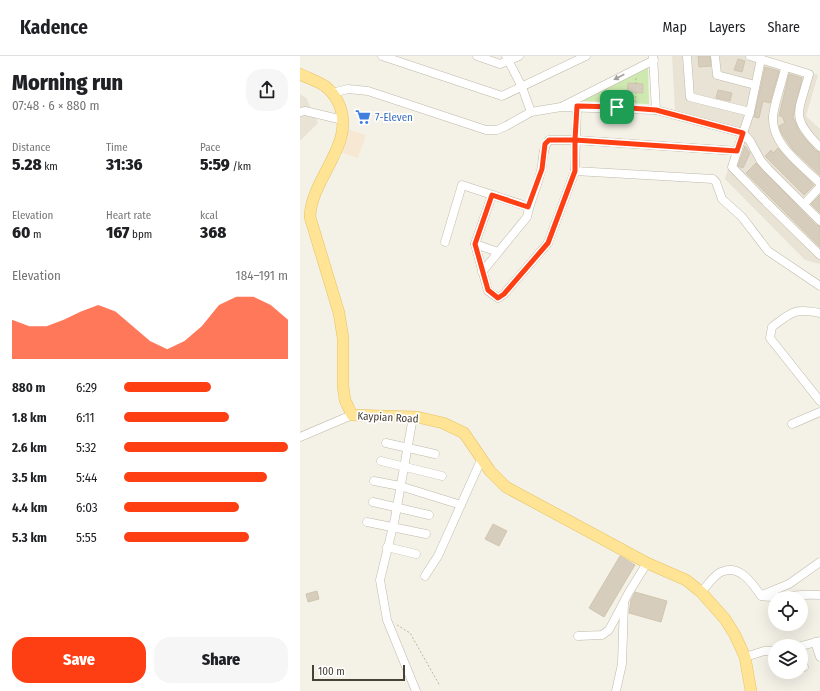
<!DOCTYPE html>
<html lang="en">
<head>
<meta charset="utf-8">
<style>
  :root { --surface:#fff; --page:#f6f6f6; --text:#202124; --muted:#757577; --line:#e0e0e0; --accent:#fe3f14 }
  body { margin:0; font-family:"Fira Sans Condensed",sans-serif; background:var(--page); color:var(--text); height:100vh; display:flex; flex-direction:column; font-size:15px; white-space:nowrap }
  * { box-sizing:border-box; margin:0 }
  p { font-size:13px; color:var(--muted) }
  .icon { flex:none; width:22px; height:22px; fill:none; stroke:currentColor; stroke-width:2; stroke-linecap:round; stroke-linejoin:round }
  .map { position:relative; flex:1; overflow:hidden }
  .drawer { display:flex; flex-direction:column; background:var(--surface); width:300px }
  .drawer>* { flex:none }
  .controls { position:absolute; left:468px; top:535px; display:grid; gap:8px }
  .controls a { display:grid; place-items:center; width:40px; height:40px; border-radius:50%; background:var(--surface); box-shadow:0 4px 16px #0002; font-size:20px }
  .scale { position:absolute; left:12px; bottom:10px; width:93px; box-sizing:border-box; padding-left:4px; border:2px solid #474136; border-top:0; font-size:11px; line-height:14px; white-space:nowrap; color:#474136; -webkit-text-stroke:3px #fff; paint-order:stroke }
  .pin { position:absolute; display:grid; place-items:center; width:34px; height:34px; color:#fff; margin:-17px; border-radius:8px; box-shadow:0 2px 6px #0006 }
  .round { display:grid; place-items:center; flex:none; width:42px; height:42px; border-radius:16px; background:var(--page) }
  .headline { display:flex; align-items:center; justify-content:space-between; height:68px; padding:0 12px }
  h1 { font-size:22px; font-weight:800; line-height:30px }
  .metrics { display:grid; grid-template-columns:repeat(3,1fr); gap:6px; height:68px; padding:4px 12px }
  .metrics div { display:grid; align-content:center }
  .metrics b { font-size:17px; font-weight:800 }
  .metrics small { font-size:11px; font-weight:400 }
  .metrics p { font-size:11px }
  .chart { height:112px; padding:8px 12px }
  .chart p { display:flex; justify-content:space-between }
  .chart svg { width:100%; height:72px; margin-top:4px; fill:var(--accent); opacity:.7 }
  .primary-button { display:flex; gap:8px; margin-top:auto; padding:8px 12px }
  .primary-button a { flex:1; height:46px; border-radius:16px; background:var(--accent); color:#fff; font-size:16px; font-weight:800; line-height:46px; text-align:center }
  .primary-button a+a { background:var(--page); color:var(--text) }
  ul { padding:0 12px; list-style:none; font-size:13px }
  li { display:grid; grid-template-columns:64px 48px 1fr; align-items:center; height:30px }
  li i { height:10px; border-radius:5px; background:var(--accent) }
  header { display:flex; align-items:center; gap:24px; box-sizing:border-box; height:56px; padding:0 20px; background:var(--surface); border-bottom:1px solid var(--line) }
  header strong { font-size:19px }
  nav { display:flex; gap:22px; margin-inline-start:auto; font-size:14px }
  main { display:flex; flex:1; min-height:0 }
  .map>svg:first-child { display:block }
</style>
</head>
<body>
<header>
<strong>Kadence</strong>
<nav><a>Map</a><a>Layers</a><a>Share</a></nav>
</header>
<main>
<section class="drawer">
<div class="headline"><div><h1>Morning run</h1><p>07:48 · 6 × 880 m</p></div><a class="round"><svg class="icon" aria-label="share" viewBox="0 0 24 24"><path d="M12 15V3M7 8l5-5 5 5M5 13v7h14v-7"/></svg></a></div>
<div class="metrics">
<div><p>Distance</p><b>5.28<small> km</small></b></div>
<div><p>Time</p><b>31:36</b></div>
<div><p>Pace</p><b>5:59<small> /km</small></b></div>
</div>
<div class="metrics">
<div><p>Elevation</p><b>60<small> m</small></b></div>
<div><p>Heart rate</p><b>167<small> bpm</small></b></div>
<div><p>kcal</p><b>368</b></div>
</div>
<div class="chart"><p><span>Elevation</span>184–191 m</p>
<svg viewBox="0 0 160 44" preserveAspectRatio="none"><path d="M0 44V20L10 24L20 24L30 20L40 15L50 11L60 15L70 24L80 33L90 38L100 33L110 24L120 11L130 6L140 6L150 11L160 20V44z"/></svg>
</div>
<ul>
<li><b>880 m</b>6:29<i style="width:53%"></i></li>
<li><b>1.8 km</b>6:11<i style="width:64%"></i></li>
<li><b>2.6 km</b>5:32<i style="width:100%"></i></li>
<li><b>3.5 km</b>5:44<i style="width:87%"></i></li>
<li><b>4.4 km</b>6:03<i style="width:70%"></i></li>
<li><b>5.3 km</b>5:55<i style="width:76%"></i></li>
</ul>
<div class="primary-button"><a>Save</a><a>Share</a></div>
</section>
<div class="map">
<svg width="520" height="635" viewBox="0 0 520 635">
  <rect width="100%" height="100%" fill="#f4f1e7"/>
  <!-- residential -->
  <g fill="#e8e3d5">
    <path d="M372,0H460L518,19L506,60L520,73V208L505,204L425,123L440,72L375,54Z"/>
    <path d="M0,38L6,42L18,67L0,85Z"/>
  </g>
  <!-- commercial -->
  <path fill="#f6e8d2" d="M47,73L66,79L58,102L39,96Z"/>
  <!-- green -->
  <path fill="#cde9af" d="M348,12L349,48L280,45Z"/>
  <!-- building -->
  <g fill="#d6cdbc" stroke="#d1c5af">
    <path d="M398,0H410L411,10L399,11Z"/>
    <path d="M438,3L445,5L442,16L434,14Z"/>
    <path d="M465,11L479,15L470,47L463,45L459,62L454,61Z"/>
    <path d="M489,18L502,22L493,61L499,75L506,84L516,95L520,96V119L493,94L482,78L479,70L485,67L482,60H479Z"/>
    <path d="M328,27L343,28V37L327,36Z"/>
    <path d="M418,34L432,37L430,45L416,42Z"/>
    <path d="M445,90L450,97L443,112L438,110Z"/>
    <path d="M478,92L514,129L504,139L465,100L471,94L473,97Z"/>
    <path d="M456,107L516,169L520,170V191L446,117Z"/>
    <path d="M520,139V157L511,148Z"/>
    <path d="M193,468L207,475L199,490L185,483Z"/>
    <path d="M320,500L335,509L304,561L289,552Z"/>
    <path d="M17,535L19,543L8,546L6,538Z"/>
    <path d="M335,536L367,545L361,566L329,557L331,544Z"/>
  </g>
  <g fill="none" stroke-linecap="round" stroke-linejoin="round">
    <defs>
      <g id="minor">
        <path d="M82,0L202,40L286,0"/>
        <path d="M177,0L200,8L219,0"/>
        <path d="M206,0L222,31L231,56"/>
        <path d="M353,0L356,54"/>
        <path d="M387,0L390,41L450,56"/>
        <path d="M415,0L417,19L455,29"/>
        <path d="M450,0L509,18C499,56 489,61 520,91"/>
        <path d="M461,3L450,56L432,111L464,144L520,199"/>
        <path d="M485,12C482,27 475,44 473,60C471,89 502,109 520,127"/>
        <path d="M32,37L48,33L68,35L186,74H197L206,70L231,56L261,51L356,54L443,77L450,85L461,105L468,113L520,165"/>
        <path d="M263,50L354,4"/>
        <path d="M277,50L275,115L413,123L416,126L422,143L442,161L468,195L520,230"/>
        <path d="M0,56L5,55L43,64"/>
        <path d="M192,139L175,188L188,235L198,242L204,238L248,187L275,115"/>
        <path d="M504,148L520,131"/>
        <path d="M145,186L162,129L229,151"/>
        <path d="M175,188L198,196"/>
        <path d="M182,216L227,161C230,144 239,128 242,110C243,101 243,91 249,84H275L437,95"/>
        <path d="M520,257C494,252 492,256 472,271L470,282L520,345"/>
        <path d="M113,361L95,462L80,524L87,564L116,635"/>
        <path d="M492,368L520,356"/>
        <path d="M0,381L52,359"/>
        <path d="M86,387L135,398"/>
        <path d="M81,405L142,420"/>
        <path d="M74,425L100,430L161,449"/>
        <path d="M73,446L129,459"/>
        <path d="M67,466L126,478"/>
        <path d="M87,491L116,498"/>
        <path d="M125,520L138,500L182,402"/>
        <path d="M401,536C407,530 414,519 421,516C439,507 453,528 461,540C481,543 500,537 520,539"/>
        <path d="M462,539L489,528L520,506"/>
        <path d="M278,580L302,579L309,574L329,536L347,507"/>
        <path d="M515,586L520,601"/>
        <path d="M501,590L520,585"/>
        <path d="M445,601L464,595H475"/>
        <path d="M501,602L504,611"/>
        <path d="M316,635L322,608L324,547"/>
      </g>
      <path id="major" d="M0,18C8,22 17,25 25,30C30,34 35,40 38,46C58,87 11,121 10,161L39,257L43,282V330L45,344L52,359L117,361L143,367L164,377L190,415L206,431L347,507L386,524L401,536L425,563L435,579L445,601L451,635"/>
    </defs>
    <!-- minor casing -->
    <use href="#minor" stroke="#c0b9aa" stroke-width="9"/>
    <!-- major casing -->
    <use href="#major" stroke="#e6c363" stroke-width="12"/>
    <!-- path -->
    <g stroke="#c2b59a" stroke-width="1" stroke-dasharray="2 2" stroke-linecap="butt">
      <path d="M336,28V21"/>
      <path d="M303,37V42H305V45"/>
      <path d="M335,46L336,37"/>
      <path d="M97,569L110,577L140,630"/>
    </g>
    <!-- minor -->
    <use href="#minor" stroke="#fff" stroke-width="8"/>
    <!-- major -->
    <use href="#major" stroke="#ffe495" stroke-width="11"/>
  </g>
  <!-- one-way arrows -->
  <defs><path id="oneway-solid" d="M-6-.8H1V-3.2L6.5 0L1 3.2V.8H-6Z"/></defs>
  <use fill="#a3a09a" href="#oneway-solid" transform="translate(319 21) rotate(153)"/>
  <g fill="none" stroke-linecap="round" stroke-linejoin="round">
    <defs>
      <path id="route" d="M317,51L277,50L275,84H249L245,88L242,113L228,151L192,139L175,188L188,234L198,242L204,238L248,187L275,115V84L437,95L443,77L356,54L317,51"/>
    </defs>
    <!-- route casing -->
    <use href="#route" stroke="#fff" stroke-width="8"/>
    <!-- route -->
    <use href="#route" stroke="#fe3f14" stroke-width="5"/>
  </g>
  <!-- icons -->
  <defs>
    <symbol id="supermarket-bare" viewBox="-9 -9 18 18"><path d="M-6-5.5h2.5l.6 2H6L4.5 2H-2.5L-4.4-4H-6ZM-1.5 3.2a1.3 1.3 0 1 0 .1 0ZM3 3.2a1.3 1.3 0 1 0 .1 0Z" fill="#3f7fe0" stroke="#fff" stroke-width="2.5" paint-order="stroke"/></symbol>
  </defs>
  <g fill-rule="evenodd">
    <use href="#supermarket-bare" x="52" y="50" width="22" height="22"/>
  </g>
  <g text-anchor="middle" stroke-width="3.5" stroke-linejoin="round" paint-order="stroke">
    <!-- shop labels -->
    <g font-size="11" fill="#366cbe" stroke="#fff" text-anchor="start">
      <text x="75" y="65">7-Eleven</text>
    </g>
    <!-- street labels -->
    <g font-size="11" fill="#474136" stroke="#fff">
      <text transform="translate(88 361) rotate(3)" y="4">Kaypian Road</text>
    </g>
  </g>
</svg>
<div class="controls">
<a><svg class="icon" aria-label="locate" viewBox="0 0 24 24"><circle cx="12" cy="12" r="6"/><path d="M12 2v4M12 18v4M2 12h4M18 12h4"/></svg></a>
<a><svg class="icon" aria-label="layers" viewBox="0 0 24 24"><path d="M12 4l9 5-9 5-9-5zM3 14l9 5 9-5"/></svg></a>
</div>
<div class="scale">100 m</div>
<div class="pin" style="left:317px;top:51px;background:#1e9e55"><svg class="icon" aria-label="arrive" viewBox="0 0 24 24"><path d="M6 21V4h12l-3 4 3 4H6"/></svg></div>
</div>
</main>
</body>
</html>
